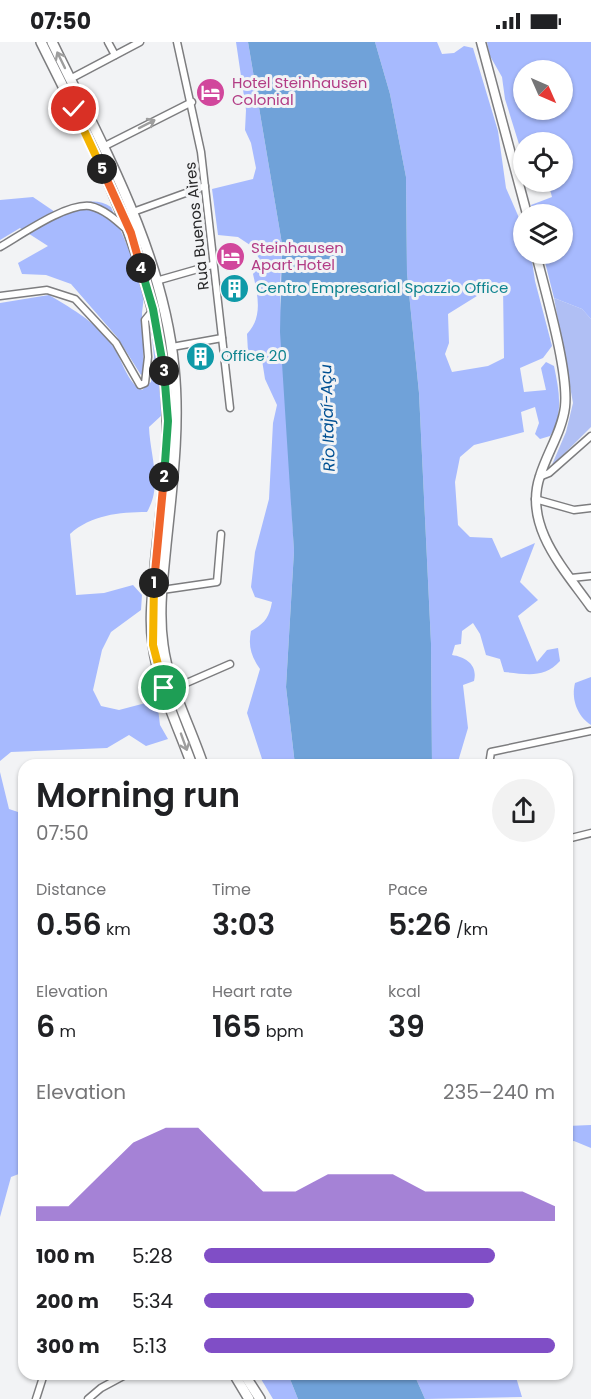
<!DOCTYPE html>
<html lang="en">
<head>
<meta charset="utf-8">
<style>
  :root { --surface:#fff; --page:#f2f2f2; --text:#202124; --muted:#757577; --accent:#804ec6 }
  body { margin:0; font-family:Poppins,sans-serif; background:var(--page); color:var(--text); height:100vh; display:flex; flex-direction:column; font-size:22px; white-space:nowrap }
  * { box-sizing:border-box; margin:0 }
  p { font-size:20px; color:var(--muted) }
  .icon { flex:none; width:33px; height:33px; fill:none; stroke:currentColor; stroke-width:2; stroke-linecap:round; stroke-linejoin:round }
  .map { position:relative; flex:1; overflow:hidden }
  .side { position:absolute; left:18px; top:717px; width:555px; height:621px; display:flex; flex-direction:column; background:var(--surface); border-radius:18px; box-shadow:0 2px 4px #0004 }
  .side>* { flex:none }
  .needle { width:39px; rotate:135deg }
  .fabs { position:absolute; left:513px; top:18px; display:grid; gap:12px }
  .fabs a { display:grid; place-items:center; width:60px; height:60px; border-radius:50%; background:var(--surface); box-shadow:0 2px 4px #0004; font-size:30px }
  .pin { position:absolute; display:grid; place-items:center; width:51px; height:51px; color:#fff; margin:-26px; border:3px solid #fff; border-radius:50%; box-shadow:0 2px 6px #0007 }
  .km { position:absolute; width:30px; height:30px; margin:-15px; border-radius:50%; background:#222; color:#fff; font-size:16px; line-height:30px; text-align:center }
  .round { display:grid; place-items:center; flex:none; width:63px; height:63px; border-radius:32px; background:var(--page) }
  .overview { display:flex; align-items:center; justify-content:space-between; height:102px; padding:0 18px }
  h1 { font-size:33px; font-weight:600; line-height:45px }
  .figures { display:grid; grid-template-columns:repeat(3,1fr); gap:9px; height:102px; padding:6px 18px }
  .figures div { display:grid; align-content:center }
  .figures b { font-size:30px; font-weight:600 }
  .figures small { font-size:16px; font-weight:400 }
  .figures p { font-size:16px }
  .chart { height:168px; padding:12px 18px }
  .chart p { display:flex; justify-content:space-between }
  .chart svg { width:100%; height:108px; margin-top:6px; fill:var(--accent); opacity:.7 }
  ul { padding:0 18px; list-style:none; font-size:20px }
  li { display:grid; grid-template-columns:96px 72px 1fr; align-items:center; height:45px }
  li i { height:15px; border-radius:8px; background:var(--accent) }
  .status { display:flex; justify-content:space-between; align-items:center; height:42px; padding:0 30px; background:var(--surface); direction:ltr }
  .status svg { height:16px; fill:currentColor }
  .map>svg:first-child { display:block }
</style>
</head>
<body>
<div class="status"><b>07:50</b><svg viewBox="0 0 49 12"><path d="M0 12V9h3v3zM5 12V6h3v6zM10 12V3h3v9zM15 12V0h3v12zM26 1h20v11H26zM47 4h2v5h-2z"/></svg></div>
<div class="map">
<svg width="591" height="1357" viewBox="0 0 591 1357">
  <rect width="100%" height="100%" fill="#f2f3f5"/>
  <!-- green -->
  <path fill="#b0bff4" d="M554,256L582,267L591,277V385L551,425L566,390L573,361Z"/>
  <!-- forest -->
  <g fill="#a7bafe" fill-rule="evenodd">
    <path d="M236,0H248L282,202L280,252L294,509L286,645L295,723H264L247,671L260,627C251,614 248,604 251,589C265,581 269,576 272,560L255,555L251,545L255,510L269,457L273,381L277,363L265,337L262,318L248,310L247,292C263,275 258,254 253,232L260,223L256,207L238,195L218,193L212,147L253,137L256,126L251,101L245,88L246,68Z"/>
    <path d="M375,0H437L442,12L454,11L464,4L473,6L498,89L506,146L523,185L524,212H531L535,239L552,304L543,316L520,326L524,350L546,348L541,326L546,320L554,324C559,348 564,372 550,394L540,397L535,392L539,381L535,365L521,370L524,390L474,403L460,415L455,440L458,483L470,495L492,496L501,516L535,501L520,540L538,558L518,574L537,620L547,608L558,606L560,619C544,637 526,632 504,630L500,617L486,613L480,592L473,581L462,589L461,602L455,603L452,613C466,615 478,623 474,639L463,643L468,686L457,723H432L431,601L419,351L407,231L406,135L390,52ZM503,245L504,316L488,324L452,330L445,312L449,301L448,272L485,249Z"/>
    <path d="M487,0H591V277L582,267L554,256L543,212H562V172H534L531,163L552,155L548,140H562V100H524L523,115L505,57L502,35L490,14ZM524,28H562V68H524Z"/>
    <path d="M33,155L55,170C74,163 94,153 111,165L138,230L144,254L142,271L144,330L141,333L117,295L71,242L46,233L22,232L18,221L48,204L20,186L0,198V158Z"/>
    <path d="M49,253C74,268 98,281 114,306C122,318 128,342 142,348L151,340L154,315L150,276L161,328L162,373L149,385C150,414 163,443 147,470C119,470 91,473 70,492L76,553L104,551L133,543L142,553L141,568L111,590L102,608L93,648L101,664L119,668L157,658L160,683L168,697L146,704L129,693L107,706L11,710L0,719V261Z"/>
    <path d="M591,635V683C577,674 571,657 575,641Z"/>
    <path d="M0,730L9,767L24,772V1130L11,1135L0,1175Z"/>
    <path d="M591,1083V1106L574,1099L567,1100V1084Z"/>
    <path d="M258,1332H288L298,1357H273Z"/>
    <path d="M414,1332H515L522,1355L425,1357Z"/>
  </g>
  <!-- water -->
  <g fill="#70a2d9">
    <path d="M248,0H375L390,52L406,135L407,231L419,351L431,601L432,723H295L286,645L294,509L280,290L282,202Z"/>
    <path d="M288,1332H414L425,1357H298Z"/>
  </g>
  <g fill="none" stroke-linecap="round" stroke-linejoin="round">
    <defs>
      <g id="street">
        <path d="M108,0L115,13"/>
        <path d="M177,0L201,110L230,366"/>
        <path d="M70,37L140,0"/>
        <path d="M103,105L192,60"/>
        <path d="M133,170L205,144"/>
        <path d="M0,205C21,193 66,161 90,164C104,167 116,178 126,187"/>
        <path d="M156,239L212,223"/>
        <path d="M0,254L47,248L75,257L116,301L140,343L145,341L148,315L145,278L154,267"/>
        <path d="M172,305L222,296"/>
        <path d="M539,435L549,431L591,394"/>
        <path d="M535,457L574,468L591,466"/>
        <path d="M571,536L591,534"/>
        <path d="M162,548L217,540L221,492"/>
        <path d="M175,646L230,622"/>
        <path d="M489,723L491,710L591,689"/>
        <path d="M567,797L591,791"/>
        <path d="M567,1075L568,1079"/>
        <path d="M36,1357L44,1332"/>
        <path d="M88,1357L101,1346L127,1332"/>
      </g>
      <g id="secondary">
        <path d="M481,0L527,172"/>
        <path d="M536,212C545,249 569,329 565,365C562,389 547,411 540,434C523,484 564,527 591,565"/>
      </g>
      <g id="primary">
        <path d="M41,0C97,113 157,225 166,353C171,410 160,468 155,525C153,550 149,577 153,602C158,644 178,684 192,723"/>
        <path d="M52,0C102,103 163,210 174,326C180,385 172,444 166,503C163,536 158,569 163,603C168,643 190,684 203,723"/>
        <path d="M234,1332L249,1357"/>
        <path d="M244,1332L260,1357"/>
      </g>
    </defs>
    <!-- street casing -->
    <use href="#street" stroke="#7d7d7f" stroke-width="9"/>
    <!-- secondary casing -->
    <use href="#secondary" stroke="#7d7d7f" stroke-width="11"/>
    <!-- primary casing -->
    <use href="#primary" stroke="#7d7d7f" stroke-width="12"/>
    <!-- street -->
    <use href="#street" stroke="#fff" stroke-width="6"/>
    <!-- secondary -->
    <use href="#secondary" stroke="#fff" stroke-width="8"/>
    <!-- primary -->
    <use href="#primary" stroke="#fff" stroke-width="9"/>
  </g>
  <!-- one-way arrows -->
  <defs><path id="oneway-shaft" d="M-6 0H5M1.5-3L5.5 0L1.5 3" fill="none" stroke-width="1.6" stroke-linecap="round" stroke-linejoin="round" transform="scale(1.5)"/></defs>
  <g stroke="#9e9e9e">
    <use href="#oneway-shaft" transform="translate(61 18) rotate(-116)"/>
    <use href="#oneway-shaft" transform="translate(147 82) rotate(-27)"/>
    <use href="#oneway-shaft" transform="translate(184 700) rotate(70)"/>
  </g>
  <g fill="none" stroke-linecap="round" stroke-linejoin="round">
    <defs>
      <path id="split-1" d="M154,541L153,603L164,646"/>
      <path id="split-2" d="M154,541L164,435"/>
      <path id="split-3" d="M164,435L168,379L164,329"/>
      <path id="split-4" d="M141,226L153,267L164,329"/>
      <path id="split-5" d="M102,127L131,191L141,226"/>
      <path id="split-6" d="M74,67L102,127"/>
    </defs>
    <!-- split-1 casing -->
    <use href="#split-1" stroke="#fff" stroke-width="12"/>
    <!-- split-2 casing -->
    <use href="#split-2" stroke="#fff" stroke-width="12"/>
    <!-- split-3 casing -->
    <use href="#split-3" stroke="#fff" stroke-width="12"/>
    <!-- split-4 casing -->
    <use href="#split-4" stroke="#fff" stroke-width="12"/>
    <!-- split-5 casing -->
    <use href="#split-5" stroke="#fff" stroke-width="12"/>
    <!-- split-6 casing -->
    <use href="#split-6" stroke="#fff" stroke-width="12"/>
    <!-- split-1 -->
    <use href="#split-1" stroke="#f5b400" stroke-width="8"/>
    <!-- split-2 -->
    <use href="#split-2" stroke="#f0652b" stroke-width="8"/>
    <!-- split-3 -->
    <use href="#split-3" stroke="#22a559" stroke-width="8"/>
    <!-- split-4 -->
    <use href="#split-4" stroke="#22a559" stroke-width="8"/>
    <!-- split-5 -->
    <use href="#split-5" stroke="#f0652b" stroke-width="8"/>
    <!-- split-6 -->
    <use href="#split-6" stroke="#f5b400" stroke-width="8"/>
  </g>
  <!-- icons -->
  <defs>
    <symbol id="hotel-disc" viewBox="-11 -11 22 22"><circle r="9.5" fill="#d1479c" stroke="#f2f3f5"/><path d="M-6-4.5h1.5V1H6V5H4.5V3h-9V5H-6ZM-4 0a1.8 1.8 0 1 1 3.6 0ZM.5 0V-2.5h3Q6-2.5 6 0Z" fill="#fff"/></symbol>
    <symbol id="building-disc" viewBox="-11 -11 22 22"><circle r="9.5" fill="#0f9aa8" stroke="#f2f3f5"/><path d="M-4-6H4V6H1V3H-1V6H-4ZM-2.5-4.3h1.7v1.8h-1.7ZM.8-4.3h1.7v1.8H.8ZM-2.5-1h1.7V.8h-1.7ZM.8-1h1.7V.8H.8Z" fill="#fff"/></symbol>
  </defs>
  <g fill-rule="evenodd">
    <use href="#hotel-disc" x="194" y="34" width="33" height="33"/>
    <use href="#hotel-disc" x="214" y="198" width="33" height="33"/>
    <use href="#building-disc" x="218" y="230" width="33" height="33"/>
    <use href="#building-disc" x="184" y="298" width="33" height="33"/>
  </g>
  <g text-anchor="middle" stroke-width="6" stroke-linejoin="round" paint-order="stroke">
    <!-- hotel labels -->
    <g font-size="15" fill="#b23c85" stroke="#f2f3f5" text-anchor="start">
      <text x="232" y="46">Hotel Steinhausen<tspan x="232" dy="17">Colonial</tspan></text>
      <text x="251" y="211">Steinhausen<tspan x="251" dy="17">Apart Hotel</tspan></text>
    </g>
    <!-- street labels -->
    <g font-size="15" fill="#272728" stroke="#f2f3f5">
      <text transform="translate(197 184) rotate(-96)" y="5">Rua Buenos Aires</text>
    </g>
    <!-- culture labels -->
    <g font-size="15" fill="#0d838f" stroke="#f2f3f5" text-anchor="start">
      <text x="256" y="251">Centro Empresarial Spazzio Office</text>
      <text x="221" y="319">Office 20</text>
    </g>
    <!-- water labels -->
    <g font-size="16" font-style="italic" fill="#005092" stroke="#f2f3f5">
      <text transform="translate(327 376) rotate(-92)" y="6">Rio Itajaí-Açu</text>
    </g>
  </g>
</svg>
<div class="fabs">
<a><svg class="needle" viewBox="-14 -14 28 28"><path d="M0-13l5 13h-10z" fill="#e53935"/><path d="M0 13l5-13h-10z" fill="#757577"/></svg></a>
<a><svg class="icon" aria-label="locate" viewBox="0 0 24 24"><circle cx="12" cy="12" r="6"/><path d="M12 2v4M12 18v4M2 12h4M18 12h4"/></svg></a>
<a><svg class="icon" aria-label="layers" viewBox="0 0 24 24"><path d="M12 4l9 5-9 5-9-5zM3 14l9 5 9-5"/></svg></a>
</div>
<div class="pin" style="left:164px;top:646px;background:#1e9e55"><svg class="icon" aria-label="arrive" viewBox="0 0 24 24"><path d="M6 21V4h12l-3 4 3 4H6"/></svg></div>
<div class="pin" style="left:74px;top:67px;background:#d93025"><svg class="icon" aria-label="check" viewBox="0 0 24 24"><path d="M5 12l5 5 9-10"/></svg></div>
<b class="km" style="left:154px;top:541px">1</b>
<b class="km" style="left:164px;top:435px">2</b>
<b class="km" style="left:164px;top:329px">3</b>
<b class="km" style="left:141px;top:226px">4</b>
<b class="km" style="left:102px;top:127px">5</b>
<section class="side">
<div class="overview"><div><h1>Morning run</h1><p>07:50</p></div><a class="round"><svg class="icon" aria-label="share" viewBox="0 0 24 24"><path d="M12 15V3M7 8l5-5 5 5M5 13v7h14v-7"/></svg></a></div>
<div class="figures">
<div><p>Distance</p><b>0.56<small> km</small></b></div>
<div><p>Time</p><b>3:03</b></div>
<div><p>Pace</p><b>5:26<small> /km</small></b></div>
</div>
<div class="figures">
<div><p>Elevation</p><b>6<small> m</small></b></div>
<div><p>Heart rate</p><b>165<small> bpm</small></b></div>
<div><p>kcal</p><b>39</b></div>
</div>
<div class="chart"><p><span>Elevation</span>235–240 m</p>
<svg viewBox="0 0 160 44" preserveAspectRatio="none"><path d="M0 44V38L10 38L20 25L30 12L40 6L50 6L60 19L70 32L80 32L90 25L100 25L110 25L120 32L130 32L140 32L150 32L160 38V44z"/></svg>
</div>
<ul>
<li><b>100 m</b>5:28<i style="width:83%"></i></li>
<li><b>200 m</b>5:34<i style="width:77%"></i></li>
<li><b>300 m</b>5:13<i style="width:100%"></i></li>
</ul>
</section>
</div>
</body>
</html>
